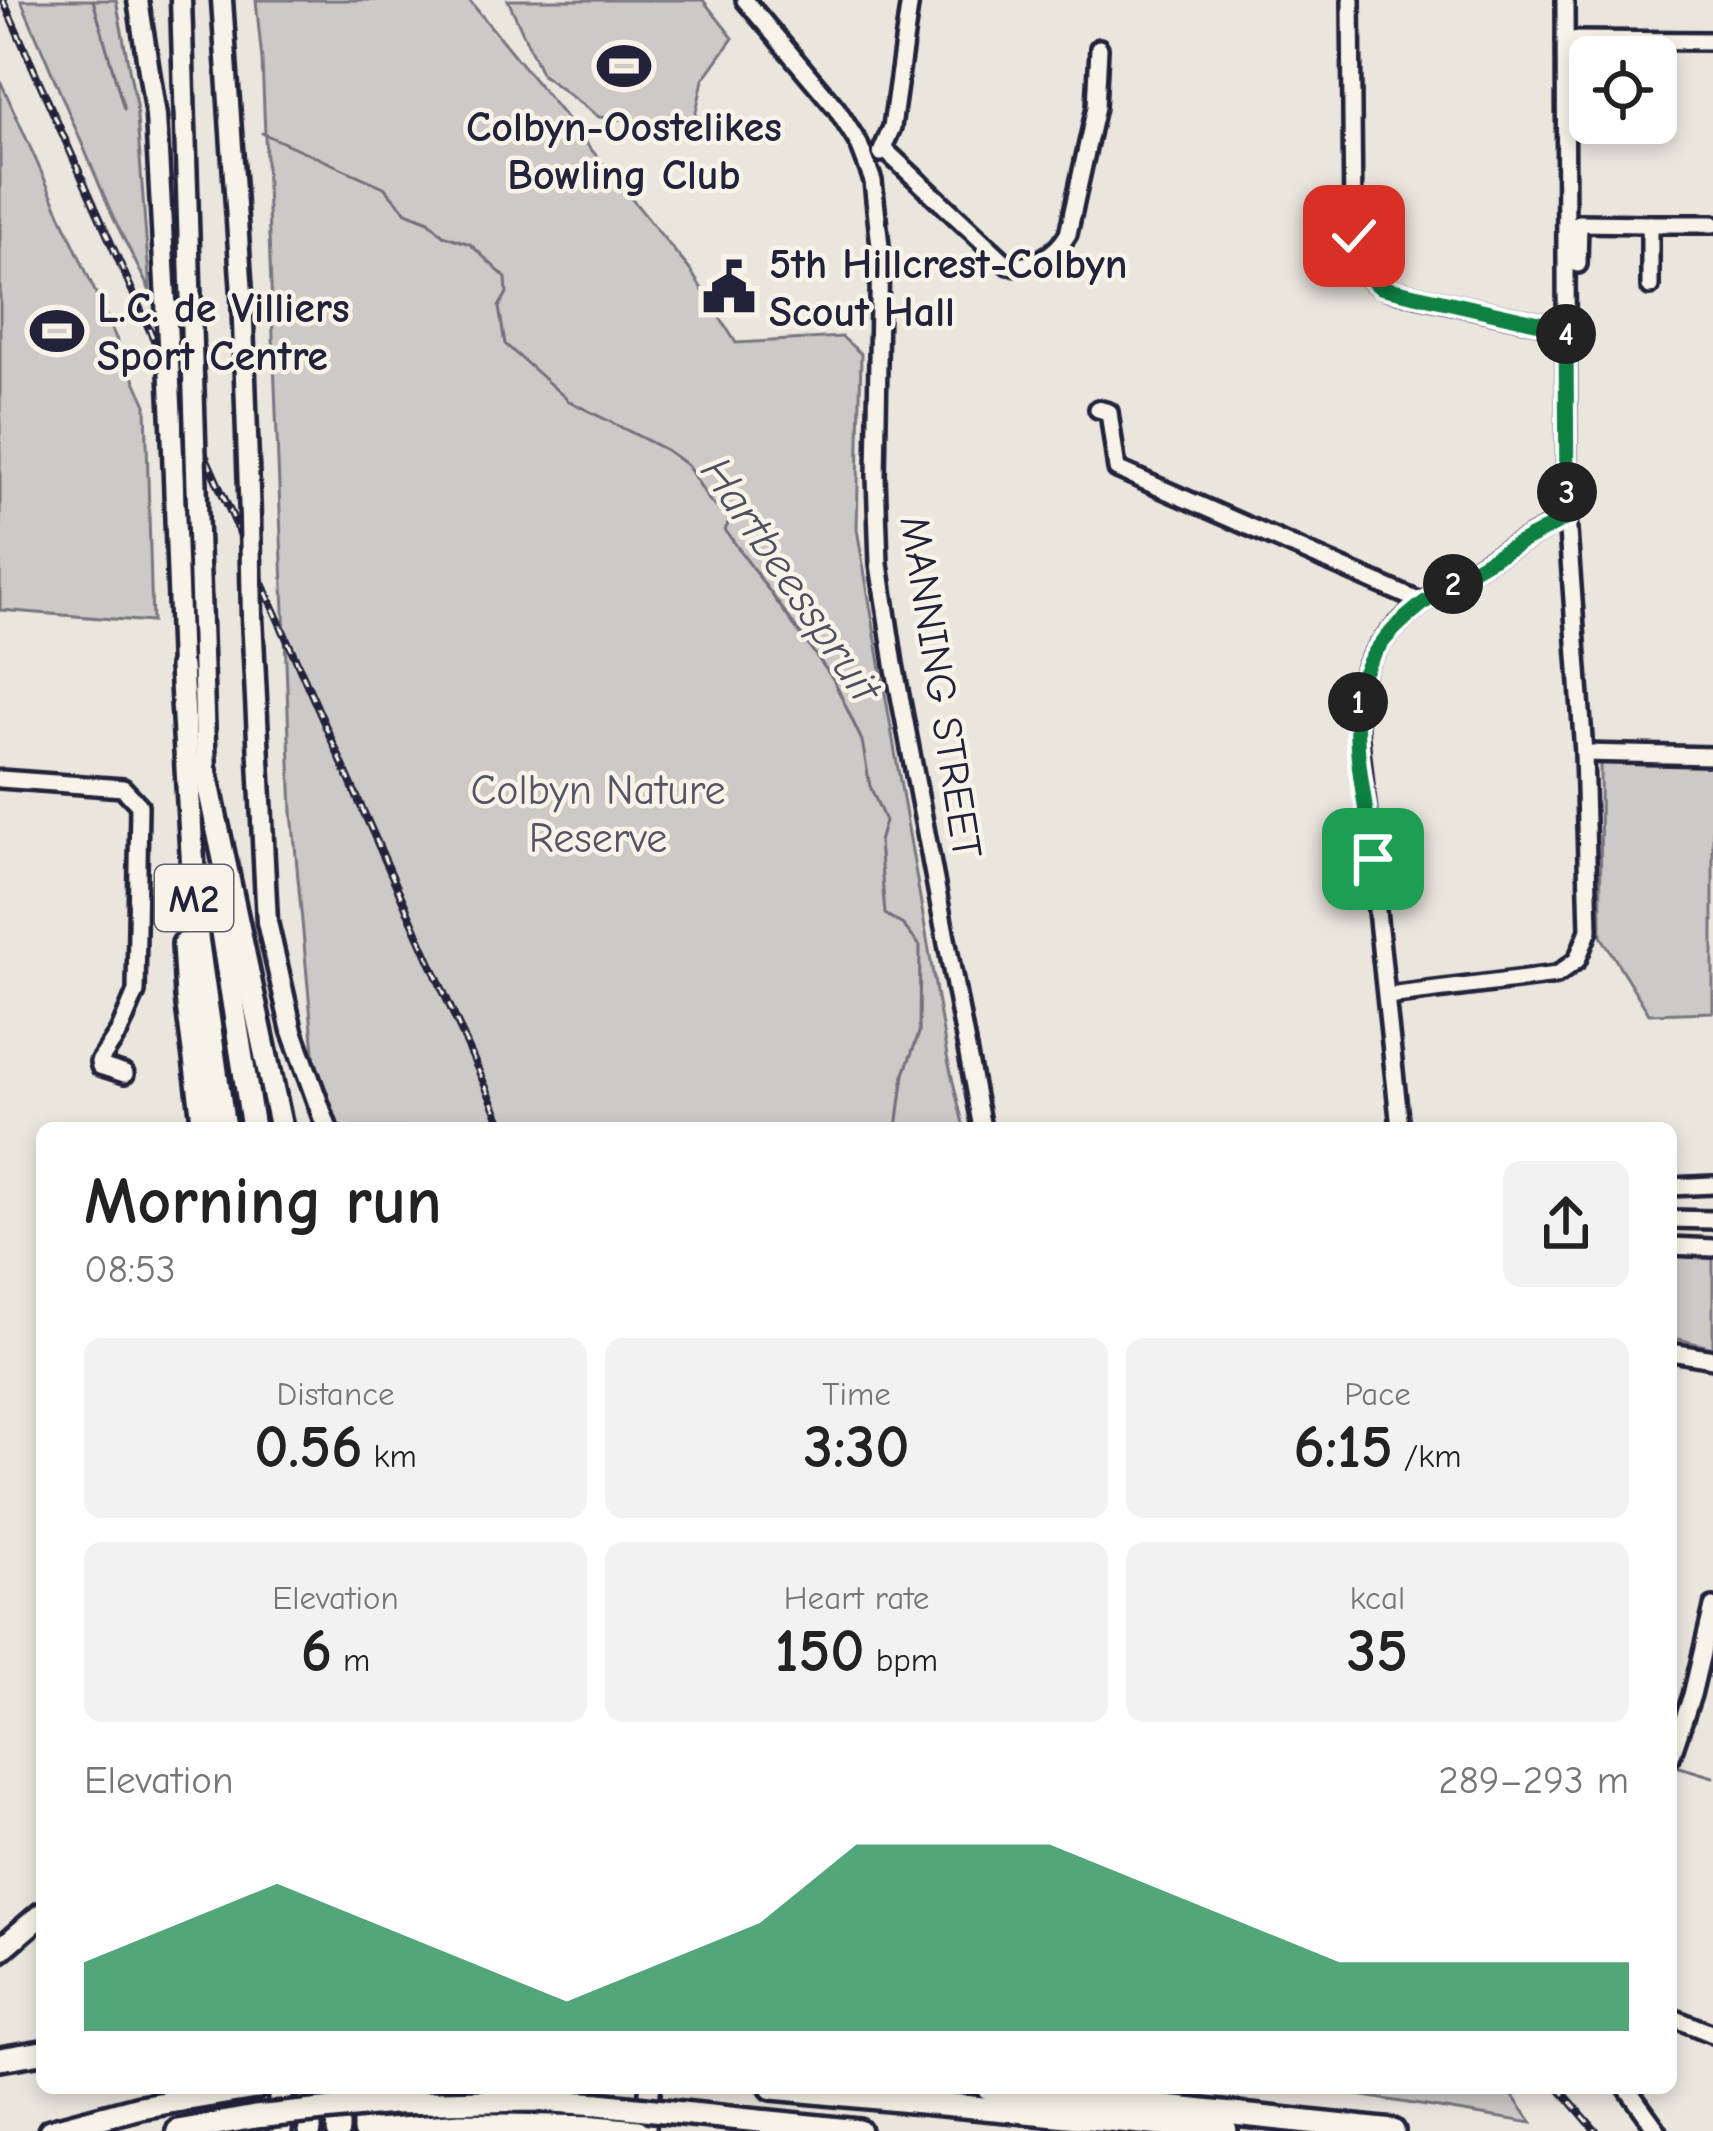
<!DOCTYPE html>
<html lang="en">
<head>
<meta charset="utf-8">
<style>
  :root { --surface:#fff; --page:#f2f2f2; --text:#222; --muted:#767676; --accent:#0b8043 }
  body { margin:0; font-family:"Comic Neue",sans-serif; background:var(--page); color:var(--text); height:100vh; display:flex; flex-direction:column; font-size:45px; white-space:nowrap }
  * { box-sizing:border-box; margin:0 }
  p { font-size:39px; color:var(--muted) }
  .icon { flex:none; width:66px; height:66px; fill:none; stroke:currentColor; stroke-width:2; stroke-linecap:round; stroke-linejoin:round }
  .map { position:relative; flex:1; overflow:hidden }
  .panel { position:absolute; left:36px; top:1122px; width:1641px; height:972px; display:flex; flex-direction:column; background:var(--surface); border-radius:18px; box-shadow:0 6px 18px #0003 }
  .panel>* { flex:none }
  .buttons { position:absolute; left:1569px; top:36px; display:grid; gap:24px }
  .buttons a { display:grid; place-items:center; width:108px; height:108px; border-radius:18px; background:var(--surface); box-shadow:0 6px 18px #0003; font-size:60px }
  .pin { position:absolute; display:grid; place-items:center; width:102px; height:102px; color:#fff; margin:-51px; border-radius:24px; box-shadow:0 6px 18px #0006 }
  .km { position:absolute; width:60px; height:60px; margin:-30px; border-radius:50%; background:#222; color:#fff; font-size:33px; line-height:60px; text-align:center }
  .round { display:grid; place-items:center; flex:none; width:126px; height:126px; border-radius:18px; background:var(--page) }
  .head { display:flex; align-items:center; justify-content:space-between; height:204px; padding:0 48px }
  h1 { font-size:66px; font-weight:800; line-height:90px }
  .stats { display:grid; grid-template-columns:repeat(3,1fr); gap:18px; height:204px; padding:12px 48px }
  .stats div { display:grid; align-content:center; border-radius:18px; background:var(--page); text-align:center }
  .stats b { font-size:60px; font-weight:800 }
  .stats small { font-size:33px; font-weight:400 }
  .stats p { font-size:33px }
  .chart { height:336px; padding:24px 48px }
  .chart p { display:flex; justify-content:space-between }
  .chart svg { width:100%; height:216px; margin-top:12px; fill:var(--accent); opacity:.7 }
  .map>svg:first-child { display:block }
</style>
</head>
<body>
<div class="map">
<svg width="1713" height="2131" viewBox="0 0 1713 2131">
  <rect width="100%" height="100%" fill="#eae6de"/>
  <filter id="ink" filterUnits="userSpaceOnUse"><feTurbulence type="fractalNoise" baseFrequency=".00833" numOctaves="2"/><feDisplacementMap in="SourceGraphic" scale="24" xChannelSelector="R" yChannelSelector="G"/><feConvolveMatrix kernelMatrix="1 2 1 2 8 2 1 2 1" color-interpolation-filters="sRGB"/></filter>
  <g filter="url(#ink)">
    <!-- park -->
    <g fill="#cdc9c6" stroke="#787680" stroke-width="3">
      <path d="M21,0H116L136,105L150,291L114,219Z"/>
      <path d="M256,0H469L690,270L736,343L842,337L861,354L857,529L947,1056L964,1128H321L292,813L262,60Z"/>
      <path d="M508,0H703L733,38L703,80L693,126L599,117L542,75Z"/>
      <path d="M0,80L146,405L152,622L0,610Z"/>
      <path d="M1600,763H1713V1012L1649,1014L1601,936Z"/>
      <path d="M1671,1253L1713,1257V1348L1671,1337Z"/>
      <path d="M1314,2088H1507L1532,2123Z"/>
    </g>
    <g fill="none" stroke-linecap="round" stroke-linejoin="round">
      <!-- stream -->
      <g stroke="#716f7b" stroke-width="3">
        <path d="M93,0L124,109"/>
        <path d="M262,133L384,187L406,212L429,221L443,235L470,244L506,278L507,293L499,307L505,344L569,401L666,450L687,465L709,500L730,520L725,530L833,679L862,741L870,786L885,821L879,842L885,914L903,925L920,946L919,1033L904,1074L897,1128"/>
        <path d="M1673,1765L1713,1777"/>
      </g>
      <defs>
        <g id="minor">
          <path d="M745,0L836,108L859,144L873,181L880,246L876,476L879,564L894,664L982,1128"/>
          <path d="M1351,0L1353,220C1355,252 1356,280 1391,290L1566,329"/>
          <path d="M1565,40L1713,41"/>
          <path d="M885,150L1008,265C1031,269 1056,255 1068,234L1096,107L1099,48"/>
          <path d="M881,153L892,127L910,0"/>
          <path d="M1578,264L1579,223L1650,224"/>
          <path d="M1650,286V224H1713"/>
          <path d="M1098,409L1109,412L1117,469L1421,602"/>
          <path d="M1584,753L1713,756"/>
          <path d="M0,779L123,788L139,805L136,992L119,1032L99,1062L100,1066L125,1074"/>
          <path d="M1388,996L1557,975L1577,960L1589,930L1584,753L1567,517L1565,0"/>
          <path d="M1400,1128L1357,721C1358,706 1358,690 1363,675C1387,606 1506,551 1567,517"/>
          <path d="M1671,1187L1713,1185"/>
          <path d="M1671,1219L1713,1220"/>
          <path d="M1671,1246L1713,1248"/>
          <path d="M1671,1352L1713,1359"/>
          <path d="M1671,1757L1692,1695L1713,1607"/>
          <path d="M1671,2017L1713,2034"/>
          <path d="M1627,2088L1658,2131"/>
        </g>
        <g id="major">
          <path d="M138,0L156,116L166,301"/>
          <path d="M181,0L193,376"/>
          <path d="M222,0L242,294L250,519"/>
          <path d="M172,424L181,667"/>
          <path d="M197,503L206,774"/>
          <path d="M252,617L267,922L292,1031L327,1128"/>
          <path d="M645,2131L650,2088"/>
        </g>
        <g id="highway">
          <path d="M181,667L197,937L224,1128"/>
          <path d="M206,774L281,1128"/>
          <path d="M216,894L253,1128"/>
          <path d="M184,944L187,997L204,1128"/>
          <path d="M0,1950L42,1914"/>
          <path d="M0,2059L42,2052"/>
          <path d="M309,2088L310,2131"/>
          <path d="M772,2088L1226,2131"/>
          <path d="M988,2088L1393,2131"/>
          <path d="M392,2103L537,2100L599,2104"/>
          <path d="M691,2114L859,2131"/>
          <path d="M50,2131L140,2107L255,2088"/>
          <path d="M178,2131L255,2117"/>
          <path d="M280,2131V2088"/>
          <path d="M338,2131V2088"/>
          <path d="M364,2131V2088"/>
          <path d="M376,2131L461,2124L595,2127"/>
        </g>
      </defs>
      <!-- minor casing -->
      <use href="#minor" stroke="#22223b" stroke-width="24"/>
      <!-- major casing -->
      <use href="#major" stroke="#22223b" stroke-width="27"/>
      <!-- highway casing -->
      <use href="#highway" stroke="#22223b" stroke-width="30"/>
      <!-- minor -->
      <use href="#minor" stroke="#f7f3e8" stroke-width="15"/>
      <!-- major -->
      <use href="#major" stroke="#f7f3e8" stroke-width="18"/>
      <!-- highway -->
      <use href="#highway" stroke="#f7f3e8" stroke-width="21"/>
      <defs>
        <g id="rail">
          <path d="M3,0L504,1128"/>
          <path d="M1559,2088L1596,2131"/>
        </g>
      </defs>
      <!-- rail casing -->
      <use href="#rail" stroke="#22223b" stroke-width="8"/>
      <!-- rail -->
      <use href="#rail" stroke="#f7f3e8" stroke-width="3" stroke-dasharray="9" stroke-linecap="butt"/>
      <defs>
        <g id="major-bridge">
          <path d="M166,301L172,424"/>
          <path d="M193,376L197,503"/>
          <path d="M250,519L252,617"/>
        </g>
        <g id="highway-bridge">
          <path d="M599,2104L691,2114"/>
          <path d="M255,2117L392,2103"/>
          <path d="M595,2127L638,2131"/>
        </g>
      </defs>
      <!-- major-bridge casing -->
      <use href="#major-bridge" stroke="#22223b" stroke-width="27" stroke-linecap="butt"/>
      <!-- highway-bridge casing -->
      <use href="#highway-bridge" stroke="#22223b" stroke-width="30" stroke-linecap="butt"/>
      <!-- major-bridge -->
      <use href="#major-bridge" stroke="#f7f3e8" stroke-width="18"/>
      <!-- highway-bridge -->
      <use href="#highway-bridge" stroke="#f7f3e8" stroke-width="21"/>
    </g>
  </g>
  <g fill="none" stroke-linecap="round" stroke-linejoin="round" filter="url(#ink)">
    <defs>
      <path id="route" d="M1354,236L1362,272L1380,287L1566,329L1567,518C1507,550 1377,612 1361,683C1348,738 1367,804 1373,859"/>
    </defs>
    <!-- route casing -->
    <use href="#route" stroke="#fff" stroke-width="24"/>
    <!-- route -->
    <use href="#route" stroke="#0b8043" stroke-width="15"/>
  </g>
  <!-- icons -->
  <defs>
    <symbol id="stadium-bare" viewBox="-9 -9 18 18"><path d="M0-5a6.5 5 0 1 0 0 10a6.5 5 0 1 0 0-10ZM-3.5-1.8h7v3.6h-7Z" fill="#22223b" stroke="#f7f3e8" stroke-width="2.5" paint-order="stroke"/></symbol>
    <symbol id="civic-bare" viewBox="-9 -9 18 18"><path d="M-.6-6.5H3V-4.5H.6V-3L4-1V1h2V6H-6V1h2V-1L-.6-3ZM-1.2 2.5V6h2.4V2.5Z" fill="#22223b" stroke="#f7f3e8" stroke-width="2.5" paint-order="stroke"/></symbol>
  </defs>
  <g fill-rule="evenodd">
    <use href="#stadium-bare" x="586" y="28" width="76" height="76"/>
    <use href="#civic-bare" x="691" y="249" width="76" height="76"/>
    <use href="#stadium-bare" x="19" y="293" width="76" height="76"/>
  </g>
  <g text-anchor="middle" stroke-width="9" stroke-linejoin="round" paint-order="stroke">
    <!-- shield labels -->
    <rect fill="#f7f3e8" stroke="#62616f" stroke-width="3" x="155" y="865" width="78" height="66" rx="9"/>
    <g font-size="39" font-weight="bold" fill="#22223b">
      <text x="194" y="912">M2</text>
    </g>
    <!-- poi labels -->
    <g font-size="42" font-weight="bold" fill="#22223b" stroke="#f7f3e8" text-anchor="start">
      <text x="624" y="141" text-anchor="middle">Colbyn-Oostelikes<tspan x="624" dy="48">Bowling Club</tspan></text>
      <text x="769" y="278">5th Hillcrest-Colbyn<tspan x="769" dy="48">Scout Hall</tspan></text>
      <text x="97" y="322">L.C. de Villiers<tspan x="97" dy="48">Sport Centre</tspan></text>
    </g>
    <!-- street labels -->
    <g font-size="42" fill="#22223b" stroke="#f7f3e8">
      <text transform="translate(942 687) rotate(81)" y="15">MANNING STREET</text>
    </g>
    <!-- park labels -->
    <g font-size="42" fill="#555465" stroke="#f7f3e8">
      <text x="598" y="804">Colbyn Nature<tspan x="598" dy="48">Reserve</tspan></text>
    </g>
    <!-- water labels -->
    <g font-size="45" font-style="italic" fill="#504f60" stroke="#f7f3e8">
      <text transform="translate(792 579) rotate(56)" y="16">Hartbeesspruit</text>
    </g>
  </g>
</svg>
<div class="buttons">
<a><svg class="icon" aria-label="locate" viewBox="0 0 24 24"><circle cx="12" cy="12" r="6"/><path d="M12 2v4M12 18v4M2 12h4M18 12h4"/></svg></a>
</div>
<div class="pin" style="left:1373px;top:859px;background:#1e9e55"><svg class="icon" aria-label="arrive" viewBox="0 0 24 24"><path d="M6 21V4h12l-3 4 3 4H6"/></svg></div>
<div class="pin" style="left:1354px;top:236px;background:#d93025"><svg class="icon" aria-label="check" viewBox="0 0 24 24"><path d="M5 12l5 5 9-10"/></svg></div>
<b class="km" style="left:1358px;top:702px">1</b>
<b class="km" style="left:1453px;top:584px">2</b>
<b class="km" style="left:1567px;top:492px">3</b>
<b class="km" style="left:1566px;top:334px">4</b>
<section class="panel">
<div class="head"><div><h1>Morning run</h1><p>08:53</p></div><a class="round"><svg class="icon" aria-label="share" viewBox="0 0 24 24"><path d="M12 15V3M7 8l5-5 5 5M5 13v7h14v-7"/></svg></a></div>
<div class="stats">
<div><p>Distance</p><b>0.56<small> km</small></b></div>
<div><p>Time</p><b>3:30</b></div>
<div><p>Pace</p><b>6:15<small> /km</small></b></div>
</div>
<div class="stats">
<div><p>Elevation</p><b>6<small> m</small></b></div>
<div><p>Heart rate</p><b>150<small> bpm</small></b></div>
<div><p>kcal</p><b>35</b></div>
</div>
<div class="chart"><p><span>Elevation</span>289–293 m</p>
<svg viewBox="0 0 160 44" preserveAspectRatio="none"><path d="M0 44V30L10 22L20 14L30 22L40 30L50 38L60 30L70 22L80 6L90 6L100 6L110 14L120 22L130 30L140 30L150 30L160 30V44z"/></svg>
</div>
</section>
</div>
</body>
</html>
